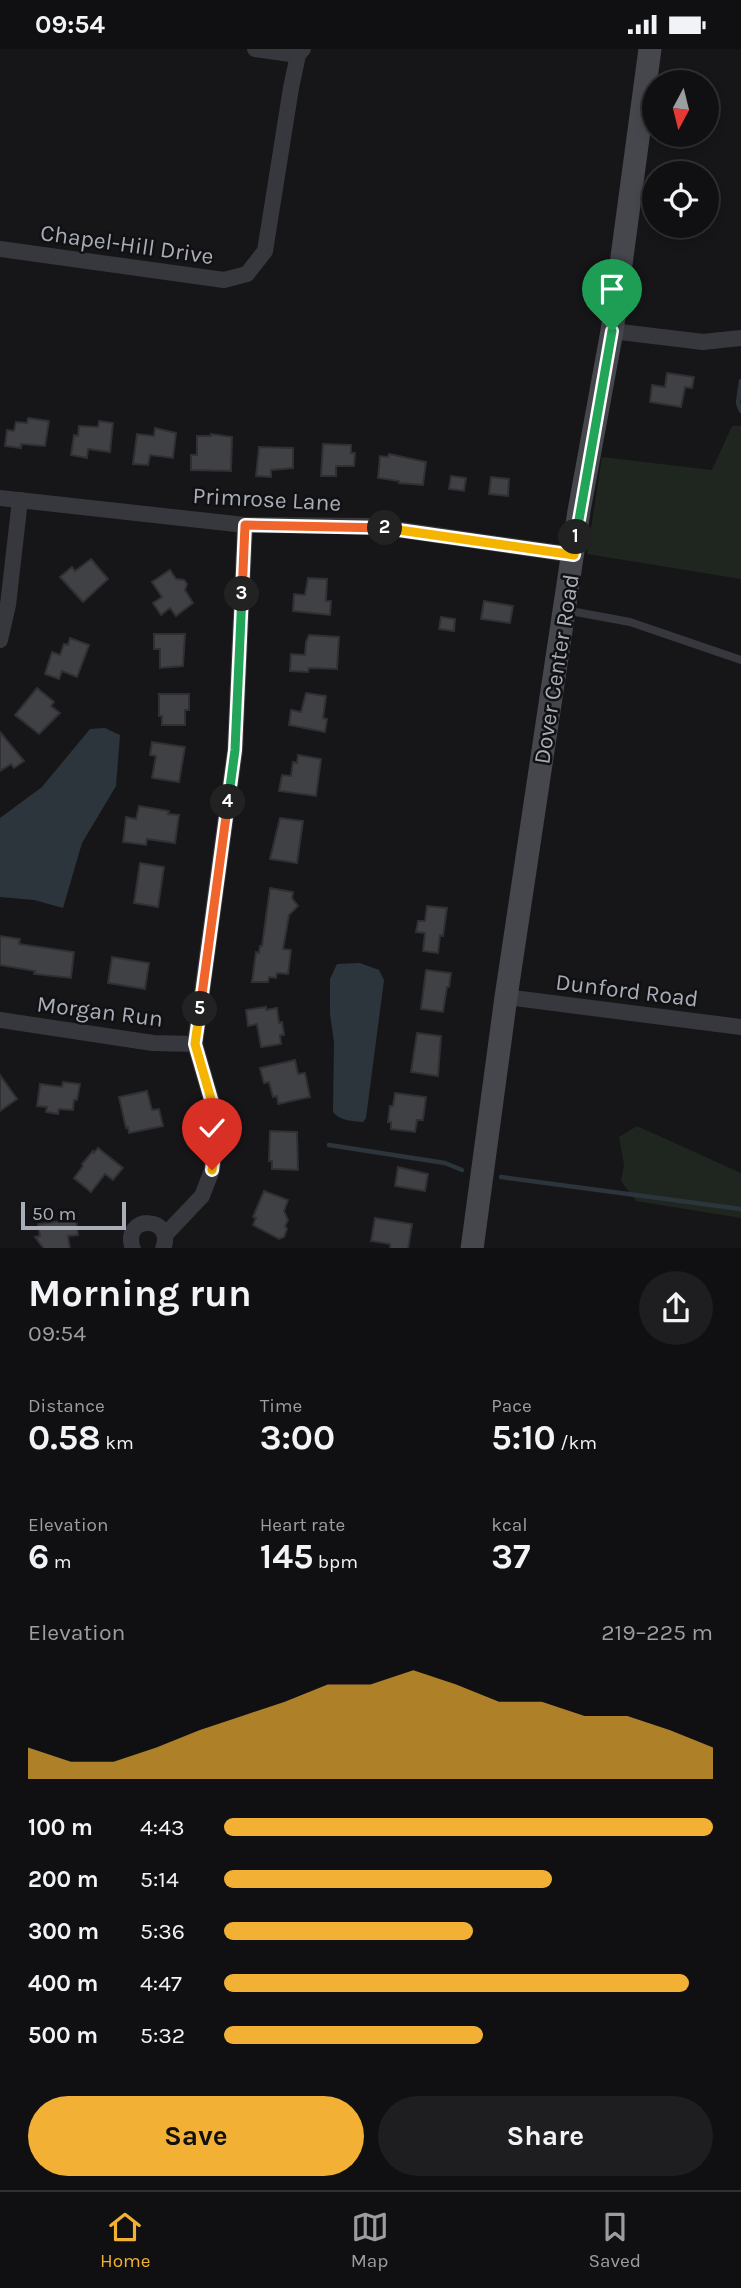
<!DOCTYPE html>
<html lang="en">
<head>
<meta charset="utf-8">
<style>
  :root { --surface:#101012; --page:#1e1e20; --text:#f1f3f6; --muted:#9c9d9f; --line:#303032; --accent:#f2b134 }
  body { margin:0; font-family:Karla,sans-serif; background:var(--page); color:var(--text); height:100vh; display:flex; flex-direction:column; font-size:26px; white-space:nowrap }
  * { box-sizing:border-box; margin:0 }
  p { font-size:23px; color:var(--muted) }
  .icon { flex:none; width:38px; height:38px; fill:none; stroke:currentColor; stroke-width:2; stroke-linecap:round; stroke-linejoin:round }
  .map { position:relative; height:1199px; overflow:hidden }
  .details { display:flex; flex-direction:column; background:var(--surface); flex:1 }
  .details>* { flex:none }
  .needle { width:46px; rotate:187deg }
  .tools { position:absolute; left:642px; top:21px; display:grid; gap:14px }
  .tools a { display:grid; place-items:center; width:77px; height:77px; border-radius:50%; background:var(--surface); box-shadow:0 4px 10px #0003,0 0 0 2px var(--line); font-size:35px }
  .scale { position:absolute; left:21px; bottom:18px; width:105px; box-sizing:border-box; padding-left:7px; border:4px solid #a8adb8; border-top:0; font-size:19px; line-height:24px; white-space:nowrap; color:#a8adb8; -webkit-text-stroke:5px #111113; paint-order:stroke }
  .pin { position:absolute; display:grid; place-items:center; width:60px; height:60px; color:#fff; margin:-72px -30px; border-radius:50% 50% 50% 0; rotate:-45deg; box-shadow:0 0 7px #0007 }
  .pin .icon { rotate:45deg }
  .km { position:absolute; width:35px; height:35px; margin:-18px; border-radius:50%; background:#222; color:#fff; font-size:19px; line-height:35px; text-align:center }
  .round { display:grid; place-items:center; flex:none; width:74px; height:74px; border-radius:37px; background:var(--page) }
  .summary { display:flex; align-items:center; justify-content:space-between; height:119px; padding:0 28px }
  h1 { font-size:38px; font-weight:700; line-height:52px }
  .metrics { display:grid; grid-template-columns:repeat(3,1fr); gap:10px; height:119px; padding:7px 28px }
  .metrics div { display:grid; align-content:center }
  .metrics b { font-size:35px; font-weight:700 }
  .metrics small { font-size:19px; font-weight:400 }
  .metrics p { font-size:19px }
  .chart { height:196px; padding:14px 28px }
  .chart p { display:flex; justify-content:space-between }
  .chart svg { width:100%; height:126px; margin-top:7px; fill:var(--accent); opacity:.7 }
  .primary-button { display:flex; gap:14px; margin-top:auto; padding:14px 28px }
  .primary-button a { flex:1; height:80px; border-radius:42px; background:var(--accent); color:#111; font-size:28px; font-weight:700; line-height:80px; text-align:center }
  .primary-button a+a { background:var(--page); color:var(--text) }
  ul { padding:0 28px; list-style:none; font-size:23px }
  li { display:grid; grid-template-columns:112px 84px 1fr; align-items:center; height:52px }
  li i { height:18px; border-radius:9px; background:var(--accent) }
  .status { display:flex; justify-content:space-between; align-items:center; height:49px; padding:0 35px; background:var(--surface); direction:ltr }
  .status svg { height:19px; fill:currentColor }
  .tabs { display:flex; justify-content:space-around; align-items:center; height:98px; border-top:2px solid var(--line); background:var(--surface); font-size:19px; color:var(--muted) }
  .tabs a { display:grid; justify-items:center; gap:4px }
  .tabs .selected { color:var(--accent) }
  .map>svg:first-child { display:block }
</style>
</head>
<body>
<div class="status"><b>09:54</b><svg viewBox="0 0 49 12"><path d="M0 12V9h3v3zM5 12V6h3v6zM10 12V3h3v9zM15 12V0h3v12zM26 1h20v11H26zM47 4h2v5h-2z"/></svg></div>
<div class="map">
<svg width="741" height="1200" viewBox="0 0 741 1200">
  <rect width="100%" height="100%" fill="#161618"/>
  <!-- green -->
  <g fill="#1e261f">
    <path d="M732,377H741V530L587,505L602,408L712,421Z"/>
    <path d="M637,1077L741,1124V1169L636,1152L621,1132L624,1116L619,1088Z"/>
  </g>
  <!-- water -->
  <g fill="#2c353c">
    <path d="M105,679L120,686L116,737L82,794L63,859L34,851L0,848V769L42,738L90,680Z"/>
    <path d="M360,914L379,921L384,931L366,1069L363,1073C352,1072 340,1072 333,1063L334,993L330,965V930L337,915Z"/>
  </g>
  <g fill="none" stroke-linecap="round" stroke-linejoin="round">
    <!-- stream -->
    <g stroke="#2c353c" stroke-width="4.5">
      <path d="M741,332L738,354L741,362"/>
      <path d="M329,1096L445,1114L462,1121"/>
      <path d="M501,1128L741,1160"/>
    </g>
  </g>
  <!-- building -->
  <g fill="#404145" stroke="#303034" stroke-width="2">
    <path d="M667,324L694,328L692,339L685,338L681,358L650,353L652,336L665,338Z"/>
    <path d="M28,369L49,372L45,397L21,395V399L5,397L7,381L14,382L16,373L27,374Z"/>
    <path d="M99,372L113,374L110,403L88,400L87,409L71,406L74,386L78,387L79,377L98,378Z"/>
    <path d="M155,379L176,384L173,409L150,406L148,416L133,415L137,385L154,387Z"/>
    <path d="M211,385L232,388L231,422L191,421V406H197V387H211Z"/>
    <path d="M323,395L351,396V404H355L354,417H336V427H321Z"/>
    <path d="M259,398L293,399V419L271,421V428L256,427Z"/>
    <path d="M389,405L426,413L423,436L399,434V432L378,429L380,407L388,408Z"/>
    <path d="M451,427L466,429L464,442L449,440Z"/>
    <path d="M491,428L509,430L508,447L489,445Z"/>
    <path d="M91,510L108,530L83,553L60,528L72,518L75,522Z"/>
    <path d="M170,521L176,530L184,531L187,535L185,541L193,554L176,567L170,559L161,566L153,554L162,548L152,533Z"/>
    <path d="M308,529L327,530L326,552H331L330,566L293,562L294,545L305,546Z"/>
    <path d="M484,552L513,557L510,574L481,570Z"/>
    <path d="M441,568L455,570L454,582L439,580Z"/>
    <path d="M154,585H185L183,617L160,619V600H154Z"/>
    <path d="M309,586L339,588L337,620L309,619L308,623L290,622L291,605L305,606L306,593Z"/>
    <path d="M70,589L89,596L77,628L62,622L59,630L45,625L52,603L60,606L64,595L68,596Z"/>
    <path d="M37,639L54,653L51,657L60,664L39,685L15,666Z"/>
    <path d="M306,644L326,647L323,669L327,670L325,683L289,676L291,661L301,663Z"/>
    <path d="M159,645H189V661H185V676H162V667H159Z"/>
    <path d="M0,683L24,712L14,719L11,715L0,722Z"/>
    <path d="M152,693L185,698L179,733L152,729L156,707L150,706Z"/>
    <path d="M298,706L321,710L316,747L279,742L282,726L291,727L293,713L297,714Z"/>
    <path d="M139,757L169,762L168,765L179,766L175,794L147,790L146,796L123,793L126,768L136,770Z"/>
    <path d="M280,769L303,772L297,814L270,810Z"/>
    <path d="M140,814L164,818L158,858L134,854Z"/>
    <path d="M270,839L293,843L292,849L298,857L289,866L283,900L291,901L288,925L277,924L276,929L269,928L268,933H252L256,903L259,904L260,897H262Z"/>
    <path d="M427,857L447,859L443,887L440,886L438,904L423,902L425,884L416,883L418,872H425Z"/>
    <path d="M0,887L20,890L19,895L74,903L71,929L34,925L35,922L0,916Z"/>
    <path d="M112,908L149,914L145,940L108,934Z"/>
    <path d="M426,921L451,924L449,938H447L443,963L421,960Z"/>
    <path d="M266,958V961L277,959L279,974L282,973L284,986H280L281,995L261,998L257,975L248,977L246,961Z"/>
    <path d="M417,984L441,987L438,1027L411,1023Z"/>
    <path d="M295,1011L298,1025L305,1024L310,1048L278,1055L277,1047L273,1048L269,1033L264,1034L260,1019Z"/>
    <path d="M0,1026L17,1050L0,1062Z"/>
    <path d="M63,1033L80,1035L77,1051H74L73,1061L59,1060L58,1065L46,1063L47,1058L37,1057L40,1035L62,1038Z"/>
    <path d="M147,1042L152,1061L159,1060L163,1077L129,1084L128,1078L126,1079L119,1048Z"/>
    <path d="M395,1044L426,1048L423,1071H417L415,1083L391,1080V1073H388L390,1057H393Z"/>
    <path d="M270,1082L297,1083L298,1121L272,1120V1112H269Z"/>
    <path d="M98,1099L123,1119L113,1131L105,1125L91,1143L74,1129L83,1117L82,1115L93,1102L94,1104Z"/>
    <path d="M398,1118L428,1125L425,1142L395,1137Z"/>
    <path d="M264,1142L288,1151L284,1162L288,1171L285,1177L287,1180L284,1188L279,1190L253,1176L256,1169L253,1168Z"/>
    <path d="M375,1169L412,1175L408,1200H390V1195L371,1192Z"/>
    <path d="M76,1170L78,1186L68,1187L70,1200H44L35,1188L40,1187L38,1175Z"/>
  </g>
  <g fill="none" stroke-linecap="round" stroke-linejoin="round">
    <!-- lane -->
    <path stroke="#37383d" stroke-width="8" d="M565,561L630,573L741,611"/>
    <!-- street -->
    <g stroke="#37383d" stroke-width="16">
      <path d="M255,0L298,6"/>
      <path d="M0,200L224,231L247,225L265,202L291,39L298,6L303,0"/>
      <path d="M612,282L703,293L741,289"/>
      <path d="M0,449L245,476L374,477L574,506"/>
      <path d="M0,591L8,556L20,451"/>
      <path d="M506,948L741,978"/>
      <path d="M0,971L153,994L195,995"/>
      <path d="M165,1186L202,1147L212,1121L218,1074L195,995L235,701L245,476"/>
      <path d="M133,1200C120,1165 176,1166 163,1200"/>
    </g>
    <!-- secondary -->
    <path stroke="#45474d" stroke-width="23" d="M472,1200L506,948L579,462L612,282L650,0"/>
  </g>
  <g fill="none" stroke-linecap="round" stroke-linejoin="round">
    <defs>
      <path id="split-1" d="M576,488L612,282"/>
      <path id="split-2" d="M385,479L574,506L576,488"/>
      <path id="split-3" d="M242,545L245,476L385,479"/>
      <path id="split-4" d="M228,753L235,701L242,545"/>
      <path id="split-5" d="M200,960L228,753"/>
      <path id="split-6" d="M200,960L195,995L218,1074L212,1121"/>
    </defs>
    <!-- split-1 casing -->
    <use href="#split-1" stroke="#fff" stroke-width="14"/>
    <!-- split-2 casing -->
    <use href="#split-2" stroke="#fff" stroke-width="14"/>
    <!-- split-3 casing -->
    <use href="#split-3" stroke="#fff" stroke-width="14"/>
    <!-- split-4 casing -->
    <use href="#split-4" stroke="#fff" stroke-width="14"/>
    <!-- split-5 casing -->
    <use href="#split-5" stroke="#fff" stroke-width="14"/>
    <!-- split-6 casing -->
    <use href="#split-6" stroke="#fff" stroke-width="14"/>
    <!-- split-1 -->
    <use href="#split-1" stroke="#22a559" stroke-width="9"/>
    <!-- split-2 -->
    <use href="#split-2" stroke="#f5b400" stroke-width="9"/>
    <!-- split-3 -->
    <use href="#split-3" stroke="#f0652b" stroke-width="9"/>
    <!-- split-4 -->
    <use href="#split-4" stroke="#22a559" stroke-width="9"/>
    <!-- split-5 -->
    <use href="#split-5" stroke="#f0652b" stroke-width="9"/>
    <!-- split-6 -->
    <use href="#split-6" stroke="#f5b400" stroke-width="9"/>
  </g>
  <g text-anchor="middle" stroke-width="5" stroke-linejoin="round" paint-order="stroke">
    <!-- street labels -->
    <g font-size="23" fill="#a8adb8" stroke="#111113">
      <text transform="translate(127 195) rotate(8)" y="8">Chapel-Hill Drive</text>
      <text transform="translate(267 450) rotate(3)" y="8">Primrose Lane</text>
      <text transform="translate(556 620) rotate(-81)" y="8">Dover Center Road</text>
      <text transform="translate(627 941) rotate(7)" y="8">Dunford Road</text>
      <text transform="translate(100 962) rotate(7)" y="8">Morgan Run</text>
    </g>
  </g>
</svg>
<div class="tools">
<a><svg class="needle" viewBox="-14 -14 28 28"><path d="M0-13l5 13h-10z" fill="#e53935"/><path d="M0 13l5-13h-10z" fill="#9c9d9f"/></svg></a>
<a><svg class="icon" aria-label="locate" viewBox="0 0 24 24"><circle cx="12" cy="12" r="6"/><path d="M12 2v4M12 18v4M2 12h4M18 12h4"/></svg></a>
</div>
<div class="scale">50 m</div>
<div class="pin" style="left:612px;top:282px;background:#1e9e55"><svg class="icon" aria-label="arrive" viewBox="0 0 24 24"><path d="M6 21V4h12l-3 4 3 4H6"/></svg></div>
<div class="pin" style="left:212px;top:1121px;background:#d93025"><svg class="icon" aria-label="check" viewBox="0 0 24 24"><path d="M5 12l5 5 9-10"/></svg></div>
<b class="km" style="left:576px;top:488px">1</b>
<b class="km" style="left:385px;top:479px">2</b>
<b class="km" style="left:242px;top:545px">3</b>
<b class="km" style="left:228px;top:753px">4</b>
<b class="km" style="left:200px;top:960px">5</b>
</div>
<section class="details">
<div class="summary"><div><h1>Morning run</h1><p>09:54</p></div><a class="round"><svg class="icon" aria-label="share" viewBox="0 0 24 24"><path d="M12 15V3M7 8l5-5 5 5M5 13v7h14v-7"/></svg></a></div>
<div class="metrics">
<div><p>Distance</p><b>0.58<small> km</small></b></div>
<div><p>Time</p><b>3:00</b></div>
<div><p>Pace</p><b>5:10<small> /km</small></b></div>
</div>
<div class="metrics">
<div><p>Elevation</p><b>6<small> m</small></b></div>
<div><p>Heart rate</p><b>145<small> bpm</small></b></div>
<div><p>kcal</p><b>37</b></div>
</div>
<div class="chart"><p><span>Elevation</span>219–225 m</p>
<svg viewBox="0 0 160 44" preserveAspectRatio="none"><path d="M0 44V33L10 38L20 38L30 33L40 27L50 22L60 17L70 11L80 11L90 6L100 11L110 17L120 17L130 22L140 22L150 27L160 33V44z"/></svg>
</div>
<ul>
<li><b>100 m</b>4:43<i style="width:100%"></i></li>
<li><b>200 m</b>5:14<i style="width:67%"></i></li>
<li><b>300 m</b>5:36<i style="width:51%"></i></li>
<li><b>400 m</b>4:47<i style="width:95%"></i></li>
<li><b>500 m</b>5:32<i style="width:53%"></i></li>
</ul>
<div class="primary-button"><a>Save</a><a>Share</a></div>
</section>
<nav class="tabs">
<a class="selected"><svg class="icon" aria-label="home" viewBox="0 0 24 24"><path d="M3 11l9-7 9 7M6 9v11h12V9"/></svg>Home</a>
<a><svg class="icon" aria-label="map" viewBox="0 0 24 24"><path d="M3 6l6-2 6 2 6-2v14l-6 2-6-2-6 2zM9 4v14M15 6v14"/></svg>Map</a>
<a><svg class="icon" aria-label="saved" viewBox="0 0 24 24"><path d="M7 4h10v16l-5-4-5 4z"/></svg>Saved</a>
</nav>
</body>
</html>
